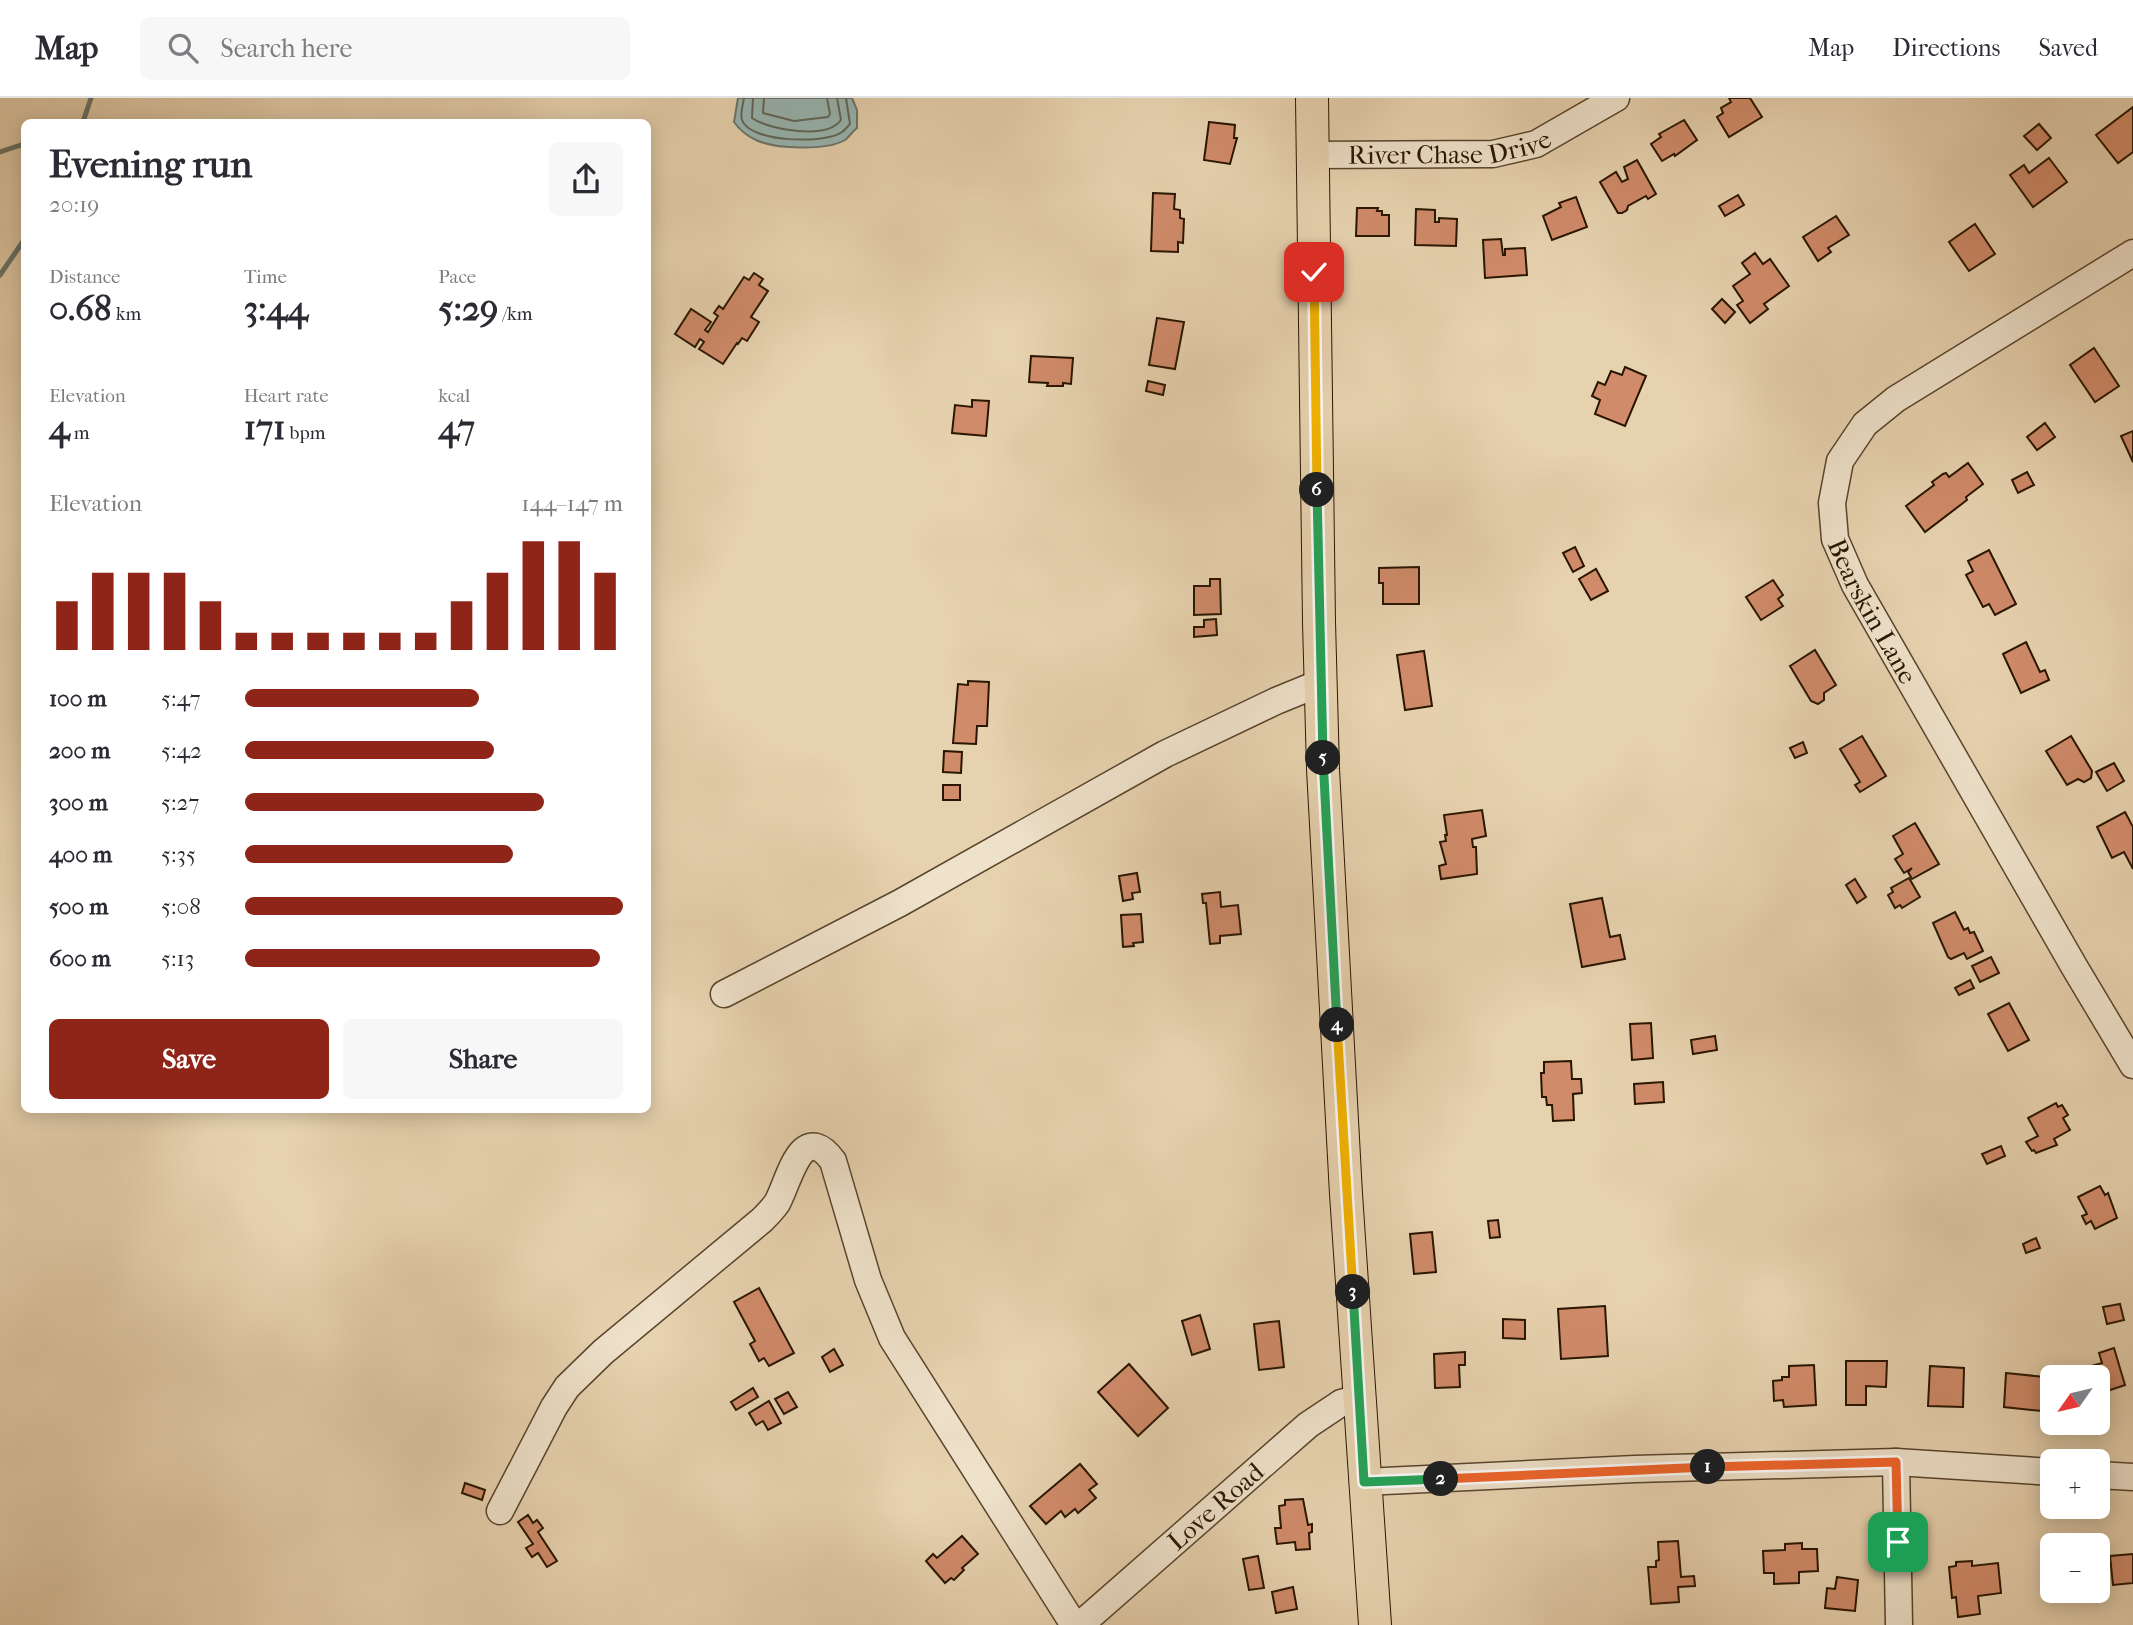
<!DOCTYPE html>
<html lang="en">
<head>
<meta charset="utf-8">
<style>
  :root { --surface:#fff; --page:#f7f7f7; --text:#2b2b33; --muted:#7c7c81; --line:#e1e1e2; --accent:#8f2418 }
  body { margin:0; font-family:"IM FELL French Canon",serif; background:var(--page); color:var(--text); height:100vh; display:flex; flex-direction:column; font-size:26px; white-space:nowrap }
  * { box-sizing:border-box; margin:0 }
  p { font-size:23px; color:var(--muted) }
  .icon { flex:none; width:38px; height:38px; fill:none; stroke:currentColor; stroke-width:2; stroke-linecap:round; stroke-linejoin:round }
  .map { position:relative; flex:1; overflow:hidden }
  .details { position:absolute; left:21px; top:21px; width:630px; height:994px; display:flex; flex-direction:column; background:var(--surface); border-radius:10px; box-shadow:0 4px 18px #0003 }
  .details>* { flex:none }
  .needle { width:46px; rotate:236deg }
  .buttons { position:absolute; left:2040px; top:1267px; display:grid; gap:14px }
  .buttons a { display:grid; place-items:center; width:70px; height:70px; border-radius:10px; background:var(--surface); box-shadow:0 4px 18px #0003; font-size:35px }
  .pin { position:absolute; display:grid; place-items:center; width:60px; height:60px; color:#fff; margin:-30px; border-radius:14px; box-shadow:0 4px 10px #0006 }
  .km { position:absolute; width:35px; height:35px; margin:-18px; border-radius:50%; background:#222; color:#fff; font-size:19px; line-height:35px; text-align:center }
  .round { display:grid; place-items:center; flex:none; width:74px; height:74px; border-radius:10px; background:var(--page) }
  .summary { display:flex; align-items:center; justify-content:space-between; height:119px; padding:0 28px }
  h1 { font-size:38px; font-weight:800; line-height:52px }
  .metrics { display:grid; grid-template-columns:repeat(3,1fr); gap:10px; height:119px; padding:7px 28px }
  .metrics div { display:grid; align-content:center }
  .metrics b { font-size:35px; font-weight:800 }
  .metrics small { font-size:19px; font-weight:400 }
  .metrics p { font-size:19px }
  .chart { height:196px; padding:14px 28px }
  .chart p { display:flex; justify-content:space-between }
  .chart svg { width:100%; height:126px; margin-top:7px; stroke:var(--accent); stroke-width:6 }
  .button { display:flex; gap:14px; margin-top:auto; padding:14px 28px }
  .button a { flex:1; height:80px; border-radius:10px; background:var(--accent); color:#fff; font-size:28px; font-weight:800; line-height:80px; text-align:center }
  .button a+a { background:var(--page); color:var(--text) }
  ul { padding:0 28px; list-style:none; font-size:23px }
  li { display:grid; grid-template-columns:112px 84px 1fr; align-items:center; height:52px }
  li i { height:18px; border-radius:9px; background:var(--accent) }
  header { display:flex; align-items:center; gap:42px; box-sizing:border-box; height:98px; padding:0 35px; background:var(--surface); border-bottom:2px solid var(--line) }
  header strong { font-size:33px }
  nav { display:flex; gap:38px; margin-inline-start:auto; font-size:24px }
  .search { width:490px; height:63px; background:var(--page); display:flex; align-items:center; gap:18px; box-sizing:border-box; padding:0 24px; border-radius:10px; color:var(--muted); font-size:26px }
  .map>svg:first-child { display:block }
</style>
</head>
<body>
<header>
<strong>Map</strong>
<div class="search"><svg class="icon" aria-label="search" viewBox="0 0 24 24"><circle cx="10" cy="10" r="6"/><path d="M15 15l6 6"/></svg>Search here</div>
<nav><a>Map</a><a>Directions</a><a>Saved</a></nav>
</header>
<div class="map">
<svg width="2133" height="1527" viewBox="0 0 2133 1527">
  <rect width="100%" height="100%" fill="#e7d2af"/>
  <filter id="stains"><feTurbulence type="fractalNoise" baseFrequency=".00286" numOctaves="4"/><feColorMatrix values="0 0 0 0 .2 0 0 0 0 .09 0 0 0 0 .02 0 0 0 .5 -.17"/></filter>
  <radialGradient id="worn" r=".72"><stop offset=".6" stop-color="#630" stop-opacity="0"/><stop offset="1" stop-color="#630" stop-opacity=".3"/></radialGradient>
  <!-- water -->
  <path fill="#98b6b3" stroke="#6c766c" stroke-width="2" d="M738,0H852L857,12V30C853,33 849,39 845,42C826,53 775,51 756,42C747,38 739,31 734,24Z"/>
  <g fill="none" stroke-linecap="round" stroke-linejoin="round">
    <!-- shore -->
    <g stroke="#60665a" stroke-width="2">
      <path d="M744,0C743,6 740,16 742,22C750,45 826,46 842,34C845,32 848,28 850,26L846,0"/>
      <path d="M753,0L752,20C769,32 827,42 841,22L837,0"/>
      <path d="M764,0L763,15L794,23L828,19L830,16L827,0"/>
    </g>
    <!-- stream -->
    <g stroke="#6c766c" stroke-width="5">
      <path d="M83,24L91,0"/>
      <path d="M0,54L24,46"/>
      <path d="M0,177L24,142"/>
    </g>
  </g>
  <!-- building -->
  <g fill="#d08b6a" stroke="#291501" stroke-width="2">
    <path d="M1729,0H1750L1762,19L1729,39L1717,19L1723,15L1721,10L1731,4Z"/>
    <path d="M2133,9V54L2118,65L2096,37Z"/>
    <path d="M1684,22L1697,42L1675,58L1674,56L1662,63L1651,46L1661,39L1659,36Z"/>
    <path d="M1209,24L1235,27L1234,40H1237L1230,66L1204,62Z"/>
    <path d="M2039,26L2051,40L2037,52L2024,38Z"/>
    <path d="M2049,60L2067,84L2033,109L2010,77L2024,67L2029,75Z"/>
    <path d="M1637,62L1656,96L1648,101L1646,98L1628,108L1627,112L1622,115H1618L1600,84L1616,74L1622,84L1628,81L1624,69Z"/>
    <path d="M1153,95L1175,96L1174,111L1180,112V120L1184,121L1183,145L1178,144V154L1151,153Z"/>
    <path d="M1738,97L1744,107L1725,118L1719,108Z"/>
    <path d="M1576,99L1587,129L1552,142L1543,118L1561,109L1559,105Z"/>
    <path d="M1357,110H1378L1377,113H1382V117H1389V138H1356Z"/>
    <path d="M1416,111L1435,112V124H1439V120L1457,121L1456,148L1415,147Z"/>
    <path d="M1836,118L1849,137L1828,150L1831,154L1818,163L1803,139Z"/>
    <path d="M1975,126L1995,156L1969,173L1949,144Z"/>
    <path d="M1501,141L1503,157H1505V151L1525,150L1527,177L1485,180L1483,142Z"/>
    <path d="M1755,155L1763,166L1770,161L1789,188L1764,206L1768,211L1750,225L1737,207L1743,203L1733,188L1750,176L1742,165Z"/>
    <path d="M754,175L763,181L759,187L768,193L751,219L759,224L747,243L742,240L738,246L737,245L723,266L699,251L704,244L700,241L695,249L675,236L691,211L711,224L705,232L708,234L718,218L714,215L719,208L723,211L744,179L749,182Z"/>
    <path d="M1722,201L1735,214L1725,225L1712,211Z"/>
    <path d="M1157,220L1184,224L1175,271L1149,267Z"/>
    <path d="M2094,250L2119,288L2095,304L2070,267Z"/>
    <path d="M1031,258L1073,260L1071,286L1063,285V288H1047L1048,285L1029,284Z"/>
    <path d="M1625,269L1646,278L1625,328L1595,316L1600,302L1592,298L1598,284L1605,287L1611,273L1622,277Z"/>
    <path d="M1148,283L1165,287L1163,297L1146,293Z"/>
    <path d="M972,302L989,303L986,338L952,335L955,307L972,309Z"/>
    <path d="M2045,325L2055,339L2037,352L2027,339Z"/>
    <path d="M2133,333V364L2121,338Z"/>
    <path d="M1968,365L1983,386L1966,399L1967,402L1925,434L1906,408L1934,387L1932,384L1943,376L1946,375L1949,379Z"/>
    <path d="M2027,374L2034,387L2018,395L2012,382Z"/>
    <path d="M1575,449L1584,468L1573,474L1563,455Z"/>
    <path d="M1989,452L2016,506L1995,517L1989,506L1983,509L1966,477L1973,473L1968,463Z"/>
    <path d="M1419,469V506H1383V485H1379V470Z"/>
    <path d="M1596,471L1608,493L1591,502L1579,481Z"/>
    <path d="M1210,481H1220L1221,516L1194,517V488H1210Z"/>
    <path d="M1773,482L1783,497L1778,501L1783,508L1761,522L1746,499Z"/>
    <path d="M1216,521L1217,537L1194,539V529H1204V522Z"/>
    <path d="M2026,544L2040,574L2045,572L2049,582L2021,595L2003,556Z"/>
    <path d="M1815,552L1836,587L1824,595V602L1818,606L1811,603L1790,568Z"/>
    <path d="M1424,553L1432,608L1405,612L1397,557Z"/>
    <path d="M968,583L989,584L987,628H977L976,646L953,645L958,586L968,587Z"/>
    <path d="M1862,638L1886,678L1860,694L1855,687L1860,684L1840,651Z"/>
    <path d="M2071,638L2092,673L2091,680L2084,684L2078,681L2067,687L2046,653Z"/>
    <path d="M1803,644L1807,655L1795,660L1790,650Z"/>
    <path d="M944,653L962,654L961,675L943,674Z"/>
    <path d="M2114,665L2124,683L2107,693L2096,674Z"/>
    <rect x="943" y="687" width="17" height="15"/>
    <path d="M1482,712L1486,738L1472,741L1473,749H1476L1477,776L1441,781L1439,768L1446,766L1440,744L1446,743L1445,737H1447L1444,717Z"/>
    <path d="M2125,714L2133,729V771L2124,754L2112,760L2097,729Z"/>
    <path d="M1915,725L1939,766L1912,781L1908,774L1912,770L1904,775L1895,761L1903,756L1893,738Z"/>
    <path d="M1137,775L1140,794L1132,795L1133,801L1123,803L1119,778Z"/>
    <path d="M1909,780L1920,799L1902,810L1900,807L1895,810L1888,797L1893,794L1891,790Z"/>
    <path d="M1855,781L1866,799L1857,805L1846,787Z"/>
    <path d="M1220,794L1221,809L1238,807L1241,836L1220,838V845L1210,846L1206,805H1203L1202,796Z"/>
    <path d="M1602,800L1610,839L1620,837L1625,861L1582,869L1570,806Z"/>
    <path d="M1955,814L1964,832L1968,830L1970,835L1974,834L1983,853L1967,861L1964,855L1951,861L1948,859L1933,825Z"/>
    <path d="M1141,816L1143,844L1133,845L1134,848L1123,849L1121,817Z"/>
    <path d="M1991,859L1999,875L1980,884L1972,868Z"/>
    <path d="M1970,882L1974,890L1959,897L1955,890Z"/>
    <path d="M2009,905L2029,942L2008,953L1988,916Z"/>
    <path d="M1651,925L1653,960L1632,962L1630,926Z"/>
    <path d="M1715,938L1717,952L1693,956L1691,942Z"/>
    <path d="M1571,963L1572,981H1581L1582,995L1573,996L1574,1022L1553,1023L1552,1007H1547L1546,999H1542L1541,975H1544V964Z"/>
    <path d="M1663,984L1664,1004L1635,1006L1634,986Z"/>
    <path d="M2056,1005L2058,1009L2062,1007L2068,1017L2063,1020L2070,1032L2054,1041L2057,1047L2036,1055L2034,1052L2032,1053L2026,1044L2038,1038L2028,1020Z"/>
    <path d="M2001,1048L2005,1058L1987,1066L1982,1056Z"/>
    <path d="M2100,1088L2105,1097L2108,1095L2117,1120L2095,1131L2091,1123L2086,1126L2082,1118L2087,1116L2078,1099Z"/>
    <path d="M1498,1122L1500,1139L1490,1140L1488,1123Z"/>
    <path d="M1432,1134L1436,1174L1414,1176L1410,1136Z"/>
    <path d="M2036,1140L2040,1150L2026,1155L2023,1146Z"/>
    <path d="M759,1190L794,1255L769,1268L764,1260L759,1263L750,1246L755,1243L734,1204Z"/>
    <path d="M2120,1206L2124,1222L2107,1226L2103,1209Z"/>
    <path d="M1605,1208L1608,1258L1561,1261L1558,1211Z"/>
    <path d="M1200,1217L1210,1251L1192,1257L1182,1223Z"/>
    <path d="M1503,1221L1525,1222V1241L1503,1240Z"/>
    <path d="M1279,1223L1284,1269L1259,1272L1254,1226Z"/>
    <path d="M2114,1250L2125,1287L2098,1296V1279H2084L2081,1271L2102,1265L2099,1255Z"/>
    <path d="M834,1251L843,1267L830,1274L822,1259Z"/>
    <path d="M1465,1254V1267H1459L1460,1289L1435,1290L1434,1256Z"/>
    <path d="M1846,1263H1887L1886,1289L1866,1288V1307H1846Z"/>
    <path d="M1129,1266L1168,1310L1138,1338L1098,1294Z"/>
    <path d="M1814,1267L1816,1307L1784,1309L1783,1302L1774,1303L1773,1283L1782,1282V1279H1789V1268Z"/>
    <path d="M1930,1268L1964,1270L1963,1309L1928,1308Z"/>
    <path d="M2006,1275L2045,1279L2042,1313L2004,1309Z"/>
    <path d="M753,1290L758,1299L736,1312L731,1304Z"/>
    <path d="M788,1294L797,1309L784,1316L775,1301Z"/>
    <path d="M769,1303L781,1325L768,1332L763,1323L756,1327L749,1315Z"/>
    <path d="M1080,1366L1097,1386L1089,1392L1096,1400L1078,1415L1075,1411L1065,1419L1061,1413L1046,1426L1030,1408Z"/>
    <path d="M465,1385L485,1392L482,1402L462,1395Z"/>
    <path d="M1303,1401L1308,1427L1312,1426V1434L1309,1435L1310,1451L1296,1452L1295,1444L1277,1446L1275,1430H1281L1279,1408L1285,1407V1402Z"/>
    <path d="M528,1417L533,1425L537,1422L543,1430L538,1434L557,1463L547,1469L538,1455L532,1459L526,1450L533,1446L518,1424Z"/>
    <path d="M962,1438L978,1456L962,1470L964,1472L954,1482L951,1480L945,1485L926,1463L933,1456L937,1460Z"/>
    <path d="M1678,1443L1681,1479L1694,1478L1695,1488L1678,1489L1679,1504L1651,1506L1648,1469H1656V1463L1659,1462L1658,1444Z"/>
    <path d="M1802,1445V1451H1817L1818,1473L1799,1474V1485L1774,1486V1475H1764L1763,1453L1785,1452V1446Z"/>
    <path d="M2133,1456V1485L2113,1487L2110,1458Z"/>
    <path d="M1258,1458L1264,1490L1249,1492L1243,1461Z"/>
    <path d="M1972,1463V1468L1998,1465L2001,1495L1978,1498L1980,1516L1958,1519L1956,1499L1952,1500L1949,1469L1956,1468V1464Z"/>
    <path d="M1837,1479L1858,1482L1855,1513L1825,1510L1827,1490L1835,1491Z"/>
    <path d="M1293,1489L1297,1511L1276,1515L1272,1494Z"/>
  </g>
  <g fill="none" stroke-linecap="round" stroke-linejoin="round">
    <defs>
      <g id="minor">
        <path id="s1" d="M1312,57L1493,56L1536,46L1616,0"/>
        <path id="s2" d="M2133,155L1896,301L1865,326L1840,363L1832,405L1835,441L1855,487L2075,870L2133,967"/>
        <path d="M724,896L900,805L1165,656L1276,603L1320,585"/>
        <path d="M1896,1364L1899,1527"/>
        <path d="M2098,1377L2133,1379"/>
        <path d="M1364,1384L1635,1371L1896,1364L2053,1374"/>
        <path d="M500,1413L554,1309L567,1289L603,1254L762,1122C767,1117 773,1111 777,1105C789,1084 801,1020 833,1063L868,1182L892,1240L1074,1527"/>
        <path id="s3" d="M1080,1527L1308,1327L1341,1305L1359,1300"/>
      </g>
      <path id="major" d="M1312,0L1319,524L1323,671L1346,1096L1375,1527"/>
    </defs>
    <!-- minor casing -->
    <use href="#minor" stroke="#58442c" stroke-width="29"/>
    <!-- major casing -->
    <use href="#major" stroke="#291501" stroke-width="34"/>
    <!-- minor -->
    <use href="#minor" stroke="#efe2cb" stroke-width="26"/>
    <!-- major -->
    <use href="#major" stroke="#e7d2af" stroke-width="32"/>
  </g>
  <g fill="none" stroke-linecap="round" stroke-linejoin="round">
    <defs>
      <path id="split-1" d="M1708,1369L1896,1364L1898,1444"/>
      <path id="split-2" d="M1441,1381L1708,1369"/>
      <path id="split-3" d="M1353,1194L1364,1384L1441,1381"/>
      <path id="split-4" d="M1337,927L1353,1194"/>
      <path id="split-5" d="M1323,660L1337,927"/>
      <path id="split-6" d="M1317,392L1323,660"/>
      <path id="split-7" d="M1314,174L1317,392"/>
    </defs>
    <!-- split-1 casing -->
    <use href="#split-1" stroke="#fff" stroke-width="14"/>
    <!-- split-2 casing -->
    <use href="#split-2" stroke="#fff" stroke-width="14"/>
    <!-- split-3 casing -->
    <use href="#split-3" stroke="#fff" stroke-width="14"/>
    <!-- split-4 casing -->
    <use href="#split-4" stroke="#fff" stroke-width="14"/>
    <!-- split-5 casing -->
    <use href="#split-5" stroke="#fff" stroke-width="14"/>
    <!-- split-6 casing -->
    <use href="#split-6" stroke="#fff" stroke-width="14"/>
    <!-- split-7 casing -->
    <use href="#split-7" stroke="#fff" stroke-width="14"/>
    <!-- split-1 -->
    <use href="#split-1" stroke="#f0652b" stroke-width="9"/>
    <!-- split-2 -->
    <use href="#split-2" stroke="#f0652b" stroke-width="9"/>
    <!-- split-3 -->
    <use href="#split-3" stroke="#22a559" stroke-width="9"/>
    <!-- split-4 -->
    <use href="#split-4" stroke="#f5b400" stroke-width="9"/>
    <!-- split-5 -->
    <use href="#split-5" stroke="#22a559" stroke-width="9"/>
    <!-- split-6 -->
    <use href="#split-6" stroke="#22a559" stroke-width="9"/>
    <!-- split-7 -->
    <use href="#split-7" stroke="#f5b400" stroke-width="9"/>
  </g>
  <g text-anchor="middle" stroke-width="7" stroke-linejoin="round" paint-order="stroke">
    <!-- street labels -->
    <g font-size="26" fill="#291501" stroke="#efe2cb">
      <text dy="9" stroke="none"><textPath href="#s1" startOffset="138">River Chase Drive</textPath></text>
      <text dy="9" stroke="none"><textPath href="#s2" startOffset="523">Bearskin Lane</textPath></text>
      <text dy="9" stroke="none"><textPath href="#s3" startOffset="180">Love Road</textPath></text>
    </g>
  </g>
  <rect width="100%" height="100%" filter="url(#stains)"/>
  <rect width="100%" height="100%" fill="url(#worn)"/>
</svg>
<div class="buttons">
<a><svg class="needle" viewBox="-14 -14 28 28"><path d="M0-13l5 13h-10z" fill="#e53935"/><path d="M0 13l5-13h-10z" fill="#7c7c81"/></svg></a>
<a>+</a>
<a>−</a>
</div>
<div class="pin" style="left:1898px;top:1444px;background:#1e9e55"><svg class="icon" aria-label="arrive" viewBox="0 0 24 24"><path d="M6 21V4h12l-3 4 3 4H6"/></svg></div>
<div class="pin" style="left:1314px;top:174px;background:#d93025"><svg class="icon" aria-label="check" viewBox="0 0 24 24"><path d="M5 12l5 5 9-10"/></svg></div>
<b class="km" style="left:1708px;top:1369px">1</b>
<b class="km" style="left:1441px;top:1381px">2</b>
<b class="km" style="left:1353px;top:1194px">3</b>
<b class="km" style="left:1337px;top:927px">4</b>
<b class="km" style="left:1323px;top:660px">5</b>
<b class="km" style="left:1317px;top:392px">6</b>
<section class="details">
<div class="summary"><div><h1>Evening run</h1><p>20:19</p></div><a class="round"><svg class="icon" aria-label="share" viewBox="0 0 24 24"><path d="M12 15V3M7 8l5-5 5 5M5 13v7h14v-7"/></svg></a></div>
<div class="metrics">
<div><p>Distance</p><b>0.68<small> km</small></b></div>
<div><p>Time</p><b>3:44</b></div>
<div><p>Pace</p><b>5:29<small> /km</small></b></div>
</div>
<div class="metrics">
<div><p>Elevation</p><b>4<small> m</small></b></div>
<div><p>Heart rate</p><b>171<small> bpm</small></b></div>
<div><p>kcal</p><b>47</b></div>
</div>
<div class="chart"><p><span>Elevation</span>144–147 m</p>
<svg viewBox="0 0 160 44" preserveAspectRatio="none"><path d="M5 44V27M15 44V17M25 44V17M35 44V17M45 44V27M55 44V38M65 44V38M75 44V38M85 44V38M95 44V38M105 44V38M115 44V27M125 44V17M135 44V6M145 44V6M155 44V17"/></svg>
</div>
<ul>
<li><b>100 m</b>5:47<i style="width:62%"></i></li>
<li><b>200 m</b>5:42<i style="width:66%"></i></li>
<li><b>300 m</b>5:27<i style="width:79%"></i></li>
<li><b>400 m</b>5:35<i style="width:71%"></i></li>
<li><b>500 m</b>5:08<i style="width:100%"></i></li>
<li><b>600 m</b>5:13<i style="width:94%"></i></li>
</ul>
<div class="button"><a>Save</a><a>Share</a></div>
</section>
</div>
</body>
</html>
